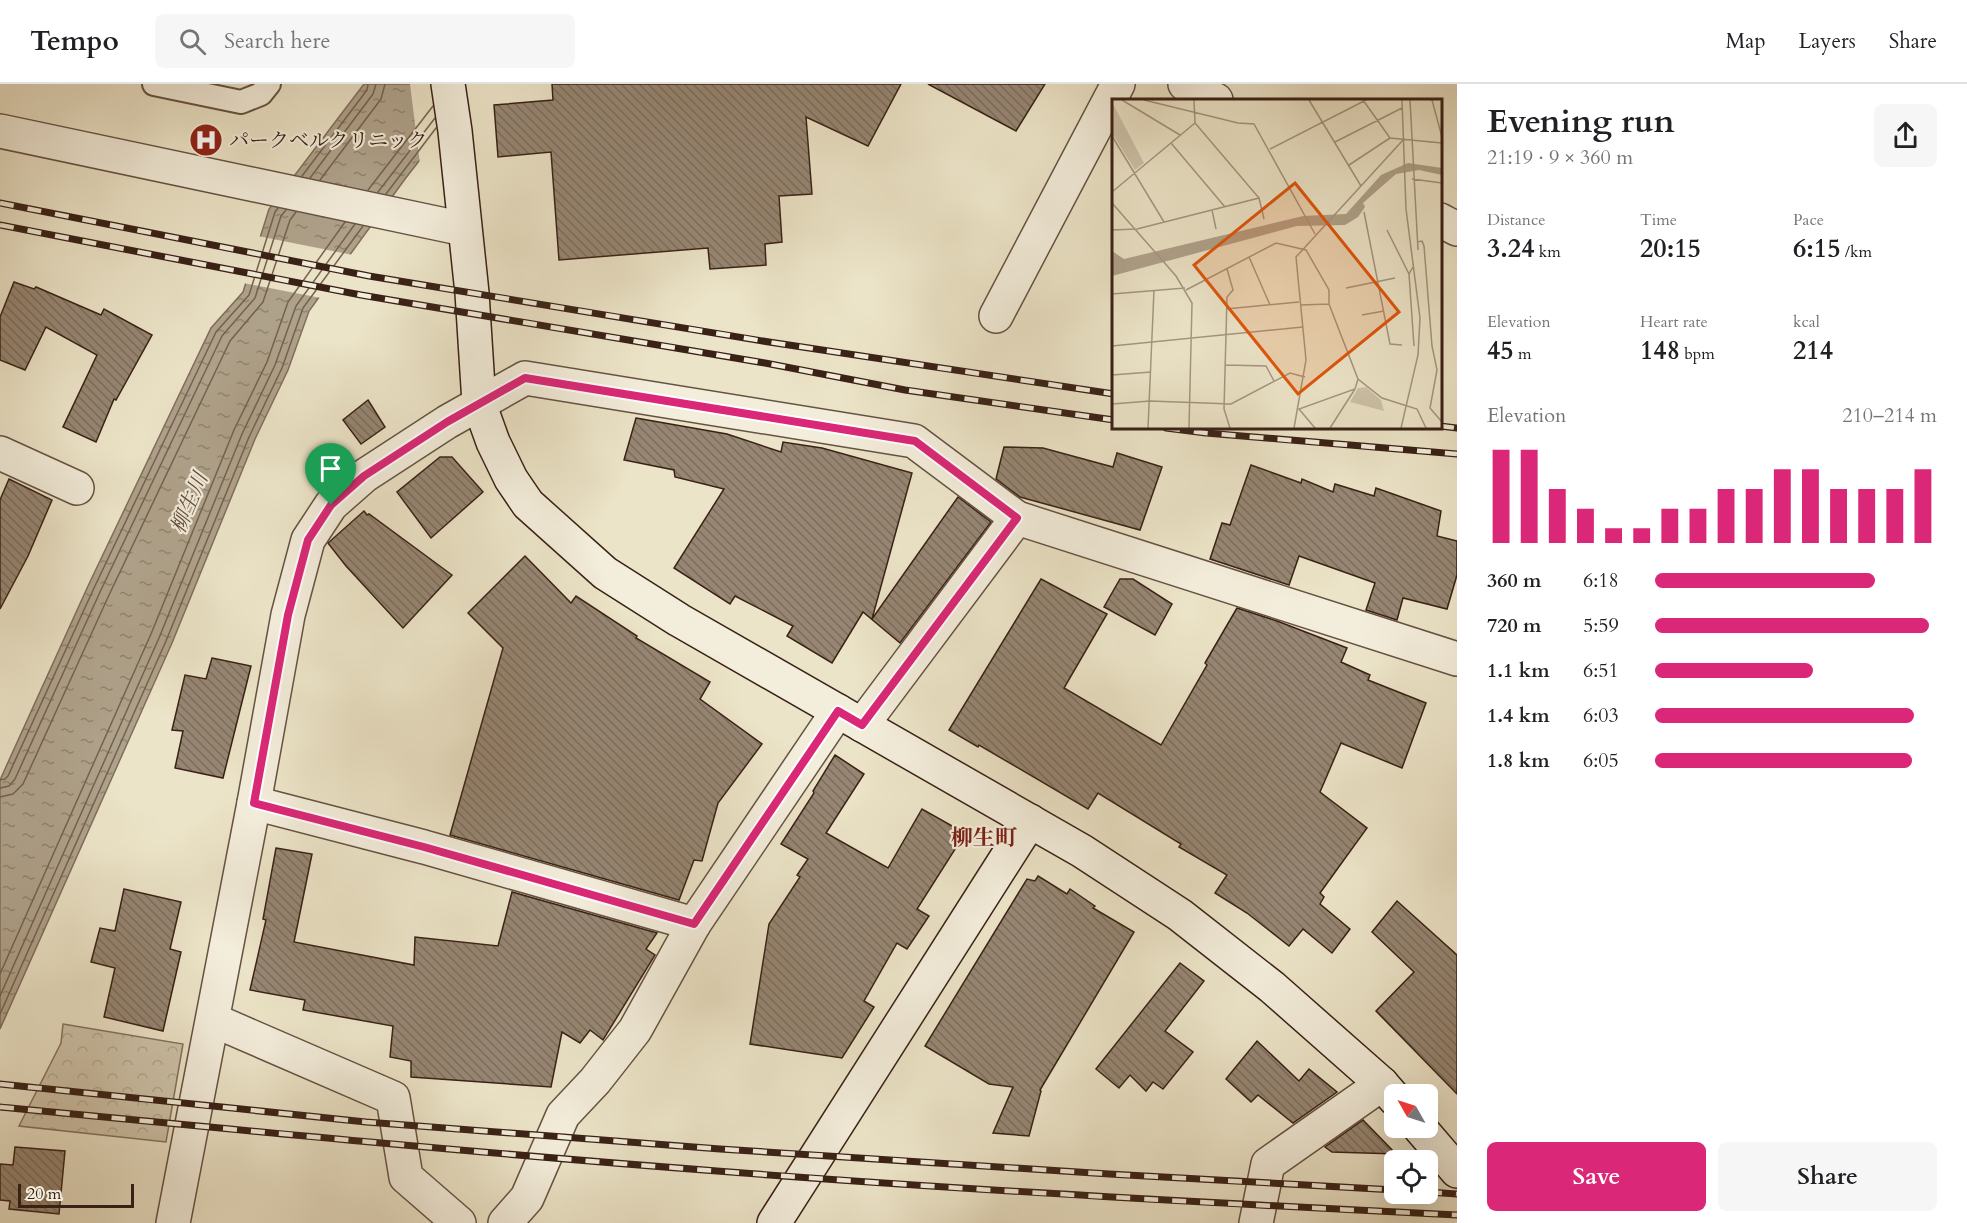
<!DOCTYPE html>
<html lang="en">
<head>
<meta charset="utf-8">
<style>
  :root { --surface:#fff; --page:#f6f6f6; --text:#202124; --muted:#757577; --line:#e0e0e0; --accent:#db2777 }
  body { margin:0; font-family:Cardo,"Noto Serif JP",serif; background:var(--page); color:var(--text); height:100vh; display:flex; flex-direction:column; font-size:22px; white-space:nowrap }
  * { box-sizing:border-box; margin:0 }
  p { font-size:20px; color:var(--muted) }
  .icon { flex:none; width:33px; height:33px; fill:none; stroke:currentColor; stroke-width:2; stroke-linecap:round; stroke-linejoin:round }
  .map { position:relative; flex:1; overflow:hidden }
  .panel { display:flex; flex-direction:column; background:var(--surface); width:510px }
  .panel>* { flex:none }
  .needle { width:39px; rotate:309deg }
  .fabs { position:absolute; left:1384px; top:1000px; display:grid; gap:12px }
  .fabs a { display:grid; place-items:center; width:54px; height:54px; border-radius:9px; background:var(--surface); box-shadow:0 6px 24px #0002; font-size:30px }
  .scale { position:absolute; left:18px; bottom:15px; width:116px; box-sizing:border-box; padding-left:6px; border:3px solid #392116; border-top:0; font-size:16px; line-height:21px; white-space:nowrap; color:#392116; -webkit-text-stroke:4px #f3eddb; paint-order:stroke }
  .pin { position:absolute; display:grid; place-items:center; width:51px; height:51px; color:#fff; margin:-62px -26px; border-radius:50% 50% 50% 0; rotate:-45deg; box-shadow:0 0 6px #0007 }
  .pin .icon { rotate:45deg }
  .round { display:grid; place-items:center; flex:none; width:63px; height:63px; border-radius:9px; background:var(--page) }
  .headline { display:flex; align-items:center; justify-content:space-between; height:102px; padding:0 30px }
  h1 { font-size:33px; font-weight:700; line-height:45px }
  .metrics { display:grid; grid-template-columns:repeat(3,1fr); gap:9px; height:102px; padding:6px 30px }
  .metrics div { display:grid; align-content:center }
  .metrics b { font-size:26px; font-weight:700 }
  .metrics small { font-size:16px; font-weight:400 }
  .metrics p { font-size:16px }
  .chart { height:168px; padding:12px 30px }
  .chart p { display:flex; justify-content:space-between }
  .chart svg { width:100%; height:108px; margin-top:6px; stroke:var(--accent); stroke-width:6 }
  .primary-button { display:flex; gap:12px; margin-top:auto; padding:12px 30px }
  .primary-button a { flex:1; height:69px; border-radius:9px; background:var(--accent); color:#fff; font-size:24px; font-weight:700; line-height:69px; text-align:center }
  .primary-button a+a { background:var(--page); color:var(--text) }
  ul { padding:0 30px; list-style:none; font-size:20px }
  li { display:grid; grid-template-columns:96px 72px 1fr; align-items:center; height:45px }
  li i { height:15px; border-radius:8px; background:var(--accent) }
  header { display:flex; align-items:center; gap:36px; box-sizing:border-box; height:84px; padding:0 30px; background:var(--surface); border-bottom:2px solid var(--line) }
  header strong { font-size:28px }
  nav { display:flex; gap:33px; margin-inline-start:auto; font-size:21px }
  .search { width:420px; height:54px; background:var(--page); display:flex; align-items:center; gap:15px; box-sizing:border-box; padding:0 21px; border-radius:9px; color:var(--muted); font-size:22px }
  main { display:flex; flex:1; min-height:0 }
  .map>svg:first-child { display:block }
</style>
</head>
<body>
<header>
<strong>Tempo</strong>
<div class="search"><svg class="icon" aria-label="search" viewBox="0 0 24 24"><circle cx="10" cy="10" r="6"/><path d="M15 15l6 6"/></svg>Search here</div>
<nav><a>Map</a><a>Layers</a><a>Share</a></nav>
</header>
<main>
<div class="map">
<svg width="1457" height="1139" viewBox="0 0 1457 1139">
  <defs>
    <pattern id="park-crowns" width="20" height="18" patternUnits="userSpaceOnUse" patternTransform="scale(1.5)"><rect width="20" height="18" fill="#cec3aa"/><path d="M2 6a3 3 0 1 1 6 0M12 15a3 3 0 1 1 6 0" fill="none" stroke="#b2a792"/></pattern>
    <pattern id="water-ripples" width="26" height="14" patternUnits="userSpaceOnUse" patternTransform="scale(1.5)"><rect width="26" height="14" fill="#afa28b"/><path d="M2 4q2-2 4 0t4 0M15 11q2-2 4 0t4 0" fill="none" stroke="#8f8471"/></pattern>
    <pattern id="building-back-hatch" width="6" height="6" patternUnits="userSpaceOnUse" patternTransform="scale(1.5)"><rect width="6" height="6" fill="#968673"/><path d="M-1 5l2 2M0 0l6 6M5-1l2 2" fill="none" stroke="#7b6d5d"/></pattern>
  </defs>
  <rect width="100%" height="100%" fill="#ece4c8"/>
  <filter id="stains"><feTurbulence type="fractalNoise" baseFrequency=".00333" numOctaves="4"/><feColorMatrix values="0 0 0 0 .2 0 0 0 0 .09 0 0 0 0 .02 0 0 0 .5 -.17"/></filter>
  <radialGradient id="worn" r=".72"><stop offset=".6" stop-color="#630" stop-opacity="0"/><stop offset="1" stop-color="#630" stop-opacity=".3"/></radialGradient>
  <!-- park -->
  <path fill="url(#park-crowns)" stroke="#847260" stroke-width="1.5" d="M63,940L183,960L166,1058L19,1042L61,959Z"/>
  <!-- water -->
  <path fill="url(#water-ripples)" stroke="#806e5c" stroke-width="1.5" d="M364,0H479L405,95L309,227L288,286L255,355L172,559L0,945V696L88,502L211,244L243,208L269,125Z"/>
  <!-- pier -->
  <g fill="#ece4c8">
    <path d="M410,0H482L420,80Z"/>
    <path d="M258,152L353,171L321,214L243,199Z"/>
  </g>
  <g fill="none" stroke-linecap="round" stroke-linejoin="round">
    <!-- shore -->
    <g stroke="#746250" stroke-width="1.5">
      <path d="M302,92L367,6L368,0"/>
      <path d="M310,94L373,10L376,0"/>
      <path d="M320,96L381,15L385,0"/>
      <path d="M368,106L433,22"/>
      <path d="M378,108L435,34"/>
      <path d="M386,110L436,44"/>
      <path d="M0,696L5,695L8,692L94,504L216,248L249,211L275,128L278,124"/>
      <path d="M0,704L9,702L15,695L100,508L222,252L255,214L281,132L286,126"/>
      <path d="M0,713L13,710L23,700L109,511L230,257L263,218L290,136L296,128"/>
      <path d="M0,890L151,550L234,346L267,278L288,218L345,138"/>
      <path d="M0,912L159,554L242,350L275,281L296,222L355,140"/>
      <path d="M0,930L166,557L249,353L282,284L303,224L363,142"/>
    </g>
  </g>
  <!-- building -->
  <g fill="url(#building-back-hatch)" stroke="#392116" stroke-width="1.5">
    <path d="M552,0H901L868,62L806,33L812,110L779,112L782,158L765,160L766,181L710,185L708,164L559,176L551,68L498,73L494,21L553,16Z"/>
    <path d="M928,0H1045L1016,47Z"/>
    <path d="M14,198L34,205L36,203L101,231L104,225L152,251L116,316L114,315L96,358L63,343L97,271L46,243L25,286L0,276V233Z"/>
    <path d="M368,316L385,343L361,360L343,336Z"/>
    <path d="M636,334L727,350L781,368L783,358L822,364L912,389L872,535L958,413L991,438L900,559L863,528L832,579L787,552L793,542L735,512L730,520L674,484L724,405L675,393L674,386L624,376Z"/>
    <path d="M1004,363L1043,364L1113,383L1117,369L1162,383L1140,446L1020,413L996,395Z"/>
    <path d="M440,373H452L483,408L431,454L397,408Z"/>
    <path d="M1251,381L1301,399L1302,395L1333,408L1335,400L1374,412L1376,404L1441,427L1437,452L1457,457V491L1447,525L1403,514L1397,536L1366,526L1375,499L1299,472L1289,501L1210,475L1222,439L1230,441Z"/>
    <path d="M9,395L52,416L28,472L0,525V416Z"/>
    <path d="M364,427L367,431L369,430L452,491L403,544L346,482L328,459Z"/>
    <path d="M525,472L571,519L576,512L637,552L636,554L710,598L700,615L762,660L718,719L702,777L694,776L679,816L450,751L503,564L468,529Z"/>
    <path d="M1041,495L1107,530L1064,604L1161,661L1207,581L1205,579L1237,524L1277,537L1347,564L1341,578L1370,591L1368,596L1426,619L1402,684L1341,659L1320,708L1367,744L1320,809L1324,813L1320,820L1350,845L1332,869L1303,845L1289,862L1247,829L1215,809L1227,791L1179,763L1181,760L1098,709L1088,725L979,661L978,663L949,646Z"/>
    <path d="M1120,495H1133L1172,520L1155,551L1104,523Z"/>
    <path d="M212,574L251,582L223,694L175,684L183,647L172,646L185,591L206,595Z"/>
    <path d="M835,671L864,690L826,749L888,784L922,725L954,743L959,759L917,825L929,832L907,865L897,859L864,917L874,923L842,974L750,960L769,840L800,793L797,791L808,775L781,760L814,709L813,707Z"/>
    <path d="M276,764L312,770L294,858L414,881L415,853L498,862L512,808L657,849L646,865L655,871L603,956L590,946L580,959L562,948L551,1003L411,993V977L390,973L393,942L303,926L305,916L250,906L266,836L263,835Z"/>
    <path d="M1038,792L1067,810L1070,805L1095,822L1093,824L1134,848L1040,1006L1041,1007L1029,1052L993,1049L1013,1003L989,1000L925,962L1027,795L1035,797Z"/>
    <path d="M124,805L181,818L170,865L181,868L163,947L104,933L115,884L91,878L100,844L115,847Z"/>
    <path d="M1397,817L1457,871V1010L1376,927L1414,888L1372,848Z"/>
    <path d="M1180,879L1204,897L1165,947L1193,968L1163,1005L1153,998L1146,1007L1130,991L1119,1004L1096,985Z"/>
    <path d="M1257,957L1299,997L1309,985L1337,1008L1293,1039L1258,1011L1251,1018L1226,995Z"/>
    <path d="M1363,1036L1396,1070L1332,1068L1325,1063Z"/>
    <path d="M15,1063L65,1067L59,1130L9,1125L10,1117L0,1116V1080L13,1081Z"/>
  </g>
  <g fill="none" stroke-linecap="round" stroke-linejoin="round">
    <defs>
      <path id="lane" d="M154,0L241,18L261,10L269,0"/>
      <g id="street">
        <path d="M1185,0L1216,16"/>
        <path d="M0,47L464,145"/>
        <path d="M1440,136L1457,145"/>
        <path d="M996,232L1118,0"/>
        <path d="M0,369L77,404"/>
        <path d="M862,641L1017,434"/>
        <path d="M254,719L424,763L694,840"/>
        <path d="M213,936L393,1014L406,1093L459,1139"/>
        <path d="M173,1139L254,719L288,531L308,456L331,421L364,392L447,338L525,294L914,357L1017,434L1457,575"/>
        <path d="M505,1139L527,1114L563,1031L595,997L635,946L694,840L838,627"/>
        <path d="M1256,1139L1268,1080L1382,1000"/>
      </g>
      <g id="secondary">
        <path d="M448,0L455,47L472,209L479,319L493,358L511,395L528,420L605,489L679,536L1082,767L1180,831L1272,903L1382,1000L1395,1015"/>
        <path d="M1420,1044L1457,1087"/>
        <path d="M774,1139L1030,737"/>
      </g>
    </defs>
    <!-- lane casing -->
    <use href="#lane" stroke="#665242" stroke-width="26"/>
    <!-- street casing -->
    <use href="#street" stroke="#665242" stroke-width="36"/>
    <!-- secondary casing -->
    <use href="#secondary" stroke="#392116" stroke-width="36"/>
    <!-- lane -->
    <use href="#lane" stroke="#f3eddb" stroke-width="22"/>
    <!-- street -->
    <use href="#street" stroke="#f3eddb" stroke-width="33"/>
    <!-- secondary -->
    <use href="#secondary" stroke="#f3eddb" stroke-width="33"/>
    <defs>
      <g id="rail">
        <path d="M0,119L369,192L769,258L1114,310"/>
        <path d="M0,141L361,211L765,279L905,306L1114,336"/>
        <path d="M1440,342L1457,344"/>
        <path d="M1166,344L1206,349L1457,370"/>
        <path d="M0,1000L366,1038L720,1065L1109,1090L1395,1106"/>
        <path d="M0,1023C239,1046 477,1069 717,1087C963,1106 1210,1119 1457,1131"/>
        <path d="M1428,1108L1457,1110"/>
      </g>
    </defs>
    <!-- rail casing -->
    <use href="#rail" stroke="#392116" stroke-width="7"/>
    <!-- rail -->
    <use href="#rail" stroke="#f3eddb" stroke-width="4.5" stroke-dasharray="14" stroke-linecap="butt"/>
  </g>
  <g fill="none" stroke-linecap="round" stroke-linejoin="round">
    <defs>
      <path id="route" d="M525,294L915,357L1017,434L862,641L838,627L694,840L424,763L254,719L288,531L308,456L331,421L364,392L447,338Z"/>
    </defs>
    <!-- route casing -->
    <use href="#route" stroke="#fff" stroke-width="12"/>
    <!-- route -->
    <use href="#route" stroke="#db2777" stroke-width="8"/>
  </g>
  <!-- icons -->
  <defs>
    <symbol id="hospital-disc" viewBox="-11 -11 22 22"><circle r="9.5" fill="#8f2418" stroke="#f3eddb"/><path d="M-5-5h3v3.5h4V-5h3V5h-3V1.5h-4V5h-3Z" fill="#fff"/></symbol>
  </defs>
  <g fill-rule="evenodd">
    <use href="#hospital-disc" x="187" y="37" width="38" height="38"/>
  </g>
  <g text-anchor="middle" stroke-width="4.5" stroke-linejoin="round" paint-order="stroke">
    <!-- poi labels -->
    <g font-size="20" fill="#392116" stroke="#f3eddb" text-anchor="start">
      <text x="229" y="63">パークベルクリニック</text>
    </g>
    <!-- water labels -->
    <g font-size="21" font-style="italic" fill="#624e3f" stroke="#f3eddb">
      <text transform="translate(189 419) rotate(-67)" y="7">柳生川</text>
    </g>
    <!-- quarter labels -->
    <g font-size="22" font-weight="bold" fill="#7a1f14" stroke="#f3eddb">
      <text x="984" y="761">柳生町</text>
    </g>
  </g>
  <!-- overview -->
  <g transform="translate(1112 15)">
    <rect width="330" height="330" fill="#ece4c8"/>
    <path d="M0,3L32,64L23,71L0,34ZM254,288L269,301L272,312L238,303L246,289Z" fill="#cec3aa"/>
    <path d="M296,64L330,69V76L307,71L284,75L251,104L253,108L246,118L233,126L185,127L0,177V152L12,160L191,117L234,115L269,76Z" fill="#afa28b"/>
    <path fill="none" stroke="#a49681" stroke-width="1.5" d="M10,1L68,36M32,1L126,24L142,25L203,135M197,1L249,87M251,1L278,39L330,44M298,1L306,151M320,1L330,38M0,37L52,123M223,43L290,9M59,44L113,108M158,50L254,1M237,66L278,39M300,80L330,84M0,93L83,24M147,99L152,120M0,104L64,177L80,204L77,329M100,111L104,130M252,113L278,245L290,246M0,131L25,130L147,99L83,24L82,1M275,131L297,175M305,143L310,142L312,147L320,247L325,271L318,309L330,323M137,158L158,206M301,168L297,175L302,247M115,170L121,191L115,198L112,310L118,329M234,189L283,179M74,191L164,144L194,151L217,191V205L246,280L270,299L305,310L314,329M0,195L73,189M188,206L217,205M114,210L187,203M250,216L272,212M0,247L191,228M113,266L154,267L162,282M0,276L39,273M0,305L38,302L119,305L178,274L193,278M36,329L42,191M182,329L194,261L184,158L291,41M203,329L187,310L243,290L246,280M218,329L243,290M289,329L306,256L308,219L294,110L290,1"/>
    <path fill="#df560c" fill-opacity="0.15" stroke="#df560c" stroke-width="3" d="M183,84L287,213L186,295L82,166Z"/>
    <rect width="330" height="330" fill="none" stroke="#392116" stroke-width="3"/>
  </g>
  <rect width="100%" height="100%" filter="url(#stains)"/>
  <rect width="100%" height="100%" fill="url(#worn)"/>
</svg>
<div class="fabs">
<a><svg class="needle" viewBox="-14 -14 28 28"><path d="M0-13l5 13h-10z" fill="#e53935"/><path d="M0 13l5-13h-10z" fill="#757577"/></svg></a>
<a><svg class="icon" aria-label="locate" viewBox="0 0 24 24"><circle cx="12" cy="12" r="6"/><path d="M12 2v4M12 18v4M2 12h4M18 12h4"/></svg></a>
</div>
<div class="scale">20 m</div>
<div class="pin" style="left:331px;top:421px;background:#1e9e55"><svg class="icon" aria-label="arrive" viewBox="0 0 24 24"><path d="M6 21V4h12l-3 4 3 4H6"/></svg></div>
</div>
<section class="panel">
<div class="headline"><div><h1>Evening run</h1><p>21:19 · 9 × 360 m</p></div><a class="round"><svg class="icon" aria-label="share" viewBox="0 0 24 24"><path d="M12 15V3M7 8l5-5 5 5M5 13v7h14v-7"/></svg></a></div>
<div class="metrics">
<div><p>Distance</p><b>3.24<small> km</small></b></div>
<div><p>Time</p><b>20:15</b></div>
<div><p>Pace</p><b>6:15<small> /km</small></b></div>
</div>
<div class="metrics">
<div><p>Elevation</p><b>45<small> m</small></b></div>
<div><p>Heart rate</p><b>148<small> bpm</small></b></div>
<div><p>kcal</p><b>214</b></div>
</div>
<div class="chart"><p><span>Elevation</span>210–214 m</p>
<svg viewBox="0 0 160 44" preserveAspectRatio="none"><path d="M5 44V6M15 44V6M25 44V22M35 44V30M45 44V38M55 44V38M65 44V30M75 44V30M85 44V22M95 44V22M105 44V14M115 44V14M125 44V22M135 44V22M145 44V22M155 44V14"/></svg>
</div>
<ul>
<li><b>360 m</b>6:18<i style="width:78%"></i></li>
<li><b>720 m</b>5:59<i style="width:97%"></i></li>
<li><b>1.1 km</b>6:51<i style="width:56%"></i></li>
<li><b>1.4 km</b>6:03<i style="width:92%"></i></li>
<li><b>1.8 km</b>6:05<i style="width:91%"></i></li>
</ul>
<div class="primary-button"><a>Save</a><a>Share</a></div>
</section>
</main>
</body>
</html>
